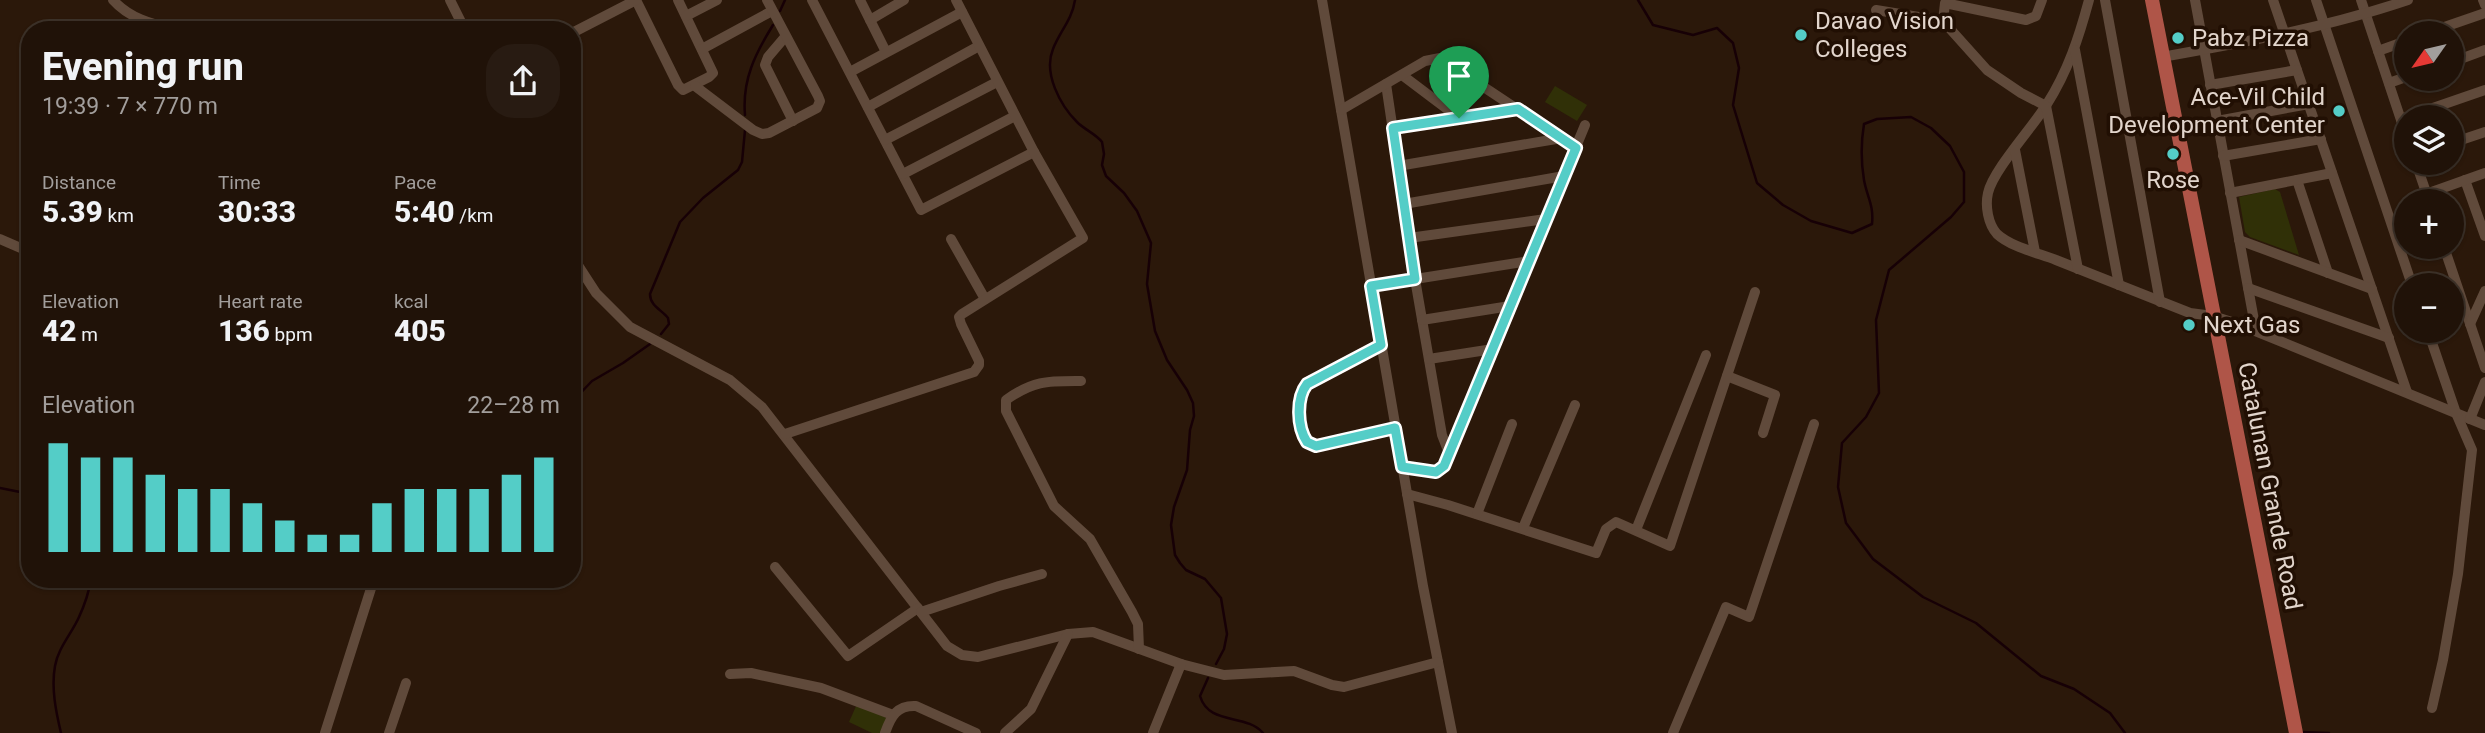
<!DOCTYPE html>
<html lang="en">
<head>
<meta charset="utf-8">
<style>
  :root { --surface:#201208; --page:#281b12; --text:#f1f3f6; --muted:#a29e9c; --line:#3d3229; --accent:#54cdc7 }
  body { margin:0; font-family:Roboto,sans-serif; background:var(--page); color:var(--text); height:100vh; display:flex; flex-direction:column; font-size:26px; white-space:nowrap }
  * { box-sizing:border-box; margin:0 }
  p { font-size:23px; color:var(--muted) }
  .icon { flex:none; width:38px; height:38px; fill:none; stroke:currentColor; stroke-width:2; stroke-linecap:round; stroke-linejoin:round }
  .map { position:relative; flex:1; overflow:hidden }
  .details { position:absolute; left:21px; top:21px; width:560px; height:567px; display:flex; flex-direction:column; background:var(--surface); border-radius:28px; box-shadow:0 2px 5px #0004,0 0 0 2px var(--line) }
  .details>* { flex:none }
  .needle { width:46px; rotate:236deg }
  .buttons { position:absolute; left:2394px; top:21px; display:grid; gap:14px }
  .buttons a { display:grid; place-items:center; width:70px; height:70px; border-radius:50%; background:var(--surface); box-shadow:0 2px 5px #0004,0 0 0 2px var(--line); font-size:35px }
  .pin { position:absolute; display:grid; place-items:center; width:60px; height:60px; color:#fff; margin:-72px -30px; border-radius:50% 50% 50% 0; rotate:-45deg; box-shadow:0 0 7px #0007 }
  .pin .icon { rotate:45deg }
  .round { display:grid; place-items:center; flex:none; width:74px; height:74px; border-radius:28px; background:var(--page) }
  .overview { display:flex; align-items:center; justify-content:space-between; height:119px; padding:0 21px }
  h1 { font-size:38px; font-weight:800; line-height:52px }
  .stats { display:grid; grid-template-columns:repeat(3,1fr); gap:10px; height:119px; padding:7px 21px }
  .stats div { display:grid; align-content:center }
  .stats b { font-size:30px; font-weight:800 }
  .stats small { font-size:19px; font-weight:400 }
  .stats p { font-size:19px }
  .chart { height:196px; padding:14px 21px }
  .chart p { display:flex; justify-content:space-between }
  .chart svg { width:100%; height:126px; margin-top:7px; stroke:var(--accent); stroke-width:6 }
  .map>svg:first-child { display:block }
</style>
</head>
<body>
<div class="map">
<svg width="2485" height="733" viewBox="0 0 2485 733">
  <rect width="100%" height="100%" fill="#2b180a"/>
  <!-- green -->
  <g fill="#303007">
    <path d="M1555,86L1587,105L1577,121L1545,102Z"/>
    <path d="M2275,189L2280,192L2299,255L2250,237L2245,232L2239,197Z"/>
    <path d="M857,704L887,718L881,733H872L849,722Z"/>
  </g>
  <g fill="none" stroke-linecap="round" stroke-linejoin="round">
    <!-- stream -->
    <g stroke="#170006" stroke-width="2.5">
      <path d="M1075,0C1072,20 1060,31 1053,49C1043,73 1060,105 1077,122C1085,130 1096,134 1102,142L1104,154L1102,165L1106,176L1124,193L1137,211L1151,243L1147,284L1155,331L1167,360L1187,390L1193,403L1194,416L1190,430L1187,470L1174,507L1171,525L1175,555L1180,563L1186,570L1205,579L1221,598L1227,634L1224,649L1216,664"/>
      <path d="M1638,0L1653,25L1693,35L1717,28L1733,43L1739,68L1733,105L1757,183L1783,205L1811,221L1852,233L1872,224C1874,205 1867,197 1864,180C1861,162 1861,142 1864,124L1877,119L1911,117L1931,128L1950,146L1964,172V202L1951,217L1889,270L1876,320L1879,393L1866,417L1842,443L1838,487L1846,523L1873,559L1923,597L1976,623L2041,676L2074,689L2110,713L2125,733"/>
      <path d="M780,11L785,0"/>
      <path d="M745,115C742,80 755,54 773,25"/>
      <path d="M661,334L669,324L668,318C662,310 650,306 650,294L680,222L703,198L738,170L742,162L745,130"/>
      <path d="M572,402L592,381L623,363L650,344"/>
      <path d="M0,488L30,494"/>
      <path d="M1208,678L1200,696C1209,726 1246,713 1263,733"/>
      <path d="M2301,732L2329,733"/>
      <path d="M61,733C56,712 51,688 55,666C58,648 72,633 79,617C85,604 89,592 91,579"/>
    </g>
    <!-- minor -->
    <g stroke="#604a3b" stroke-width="10">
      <path d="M113,0C130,19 152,24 176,30"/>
      <path d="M450,0L465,30"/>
      <path d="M636,0L678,85L683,90L709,77L713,73L678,0"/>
      <path d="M812,0L921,210L1034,152"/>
      <path d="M860,0L886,52"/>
      <path d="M1322,0L1423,586L1452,733"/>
      <path d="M2089,0C2079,37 2068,71 2047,104C2033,127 1993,170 1988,193C1985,206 1988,224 1997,234C2011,247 2038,253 2056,260C2101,278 2146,296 2190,313L2213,316L2238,324L2485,425"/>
      <path d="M2105,0L2160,302"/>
      <path d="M2195,0L2256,331"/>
      <path d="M2273,0L2407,392"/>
      <path d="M2316,0L2412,285"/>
      <path d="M2361,0L2406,135"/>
      <path d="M2483,0L2485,5"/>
      <path d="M1876,10L1943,21L1987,70L2021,93L2046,106L2078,269"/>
      <path d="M686,16L717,0"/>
      <path d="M870,20L904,0"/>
      <path d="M1943,21L1945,3L2026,20L2036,16L2042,0"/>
      <path d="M572,33L636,0"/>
      <path d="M2427,33L2485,13"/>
      <path d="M785,37L768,57L765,65L793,121"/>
      <path d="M702,49L772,11"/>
      <path d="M2075,50L2119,285"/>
      <path d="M2378,51L2406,41"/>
      <path d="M2162,57C2246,42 2328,27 2408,0"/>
      <path d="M2452,62L2485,50"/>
      <path d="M850,72L962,12"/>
      <path d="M1402,75L1459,118"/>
      <path d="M2389,83L2406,77"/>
      <path d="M1386,84L1415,279L1442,435L1449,453"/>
      <path d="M2210,85L2297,70"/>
      <path d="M695,86L753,130L762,134L769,133L817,108L820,101L818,96L767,0"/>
      <path d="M868,107L979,46"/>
      <path d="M1341,110L1425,61L1440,58L1576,148"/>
      <path d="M2401,119L2485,90"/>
      <path d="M2217,121L2309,104"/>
      <path d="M1393,128L1518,109"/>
      <path d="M885,140L997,82"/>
      <path d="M2452,143L2485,132"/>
      <path d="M2015,150L2035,252"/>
      <path d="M2223,156L2321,139"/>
      <path d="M2416,163L2429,201"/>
      <path d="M1398,166L1562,138"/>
      <path d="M903,174L1015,116"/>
      <path d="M2297,180L2328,273"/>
      <path d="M2465,180L2485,236"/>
      <path d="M2230,193L2332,173"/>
      <path d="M2426,194L2485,173"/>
      <path d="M1404,204L1564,176"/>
      <path d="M1409,238L1546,219"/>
      <path d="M0,239L30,252"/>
      <path d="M951,239L985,299"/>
      <path d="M2239,240L2372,289"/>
      <path d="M2444,247L2485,368"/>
      <path d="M572,256L596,293L630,327L730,380L762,407L947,646L962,655L978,657L1068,634L1093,632L1181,664L1224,675L1294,671L1332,685L1344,687L1438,662"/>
      <path d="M1371,286L1529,261"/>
      <path d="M2248,288L2389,338"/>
      <path d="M1422,320L1510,306"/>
      <path d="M2470,324L2485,291"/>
      <path d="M2428,331L2456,413L2472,450L2458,574L2443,660L2432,708"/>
      <path d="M1381,345L1307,384L1302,391L1300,398L1302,434L1307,442L1316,446L1396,428"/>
      <path d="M1429,359L1493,349"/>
      <path d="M1727,376L1775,395L1763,433"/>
      <path d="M1081,381C1048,381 1034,380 1006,400V411L1054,506L1090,539L1132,612L1138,624L1139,649"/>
      <path d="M2470,419L2485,382"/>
      <path d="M785,434L974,372L979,365V361L961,324L959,317L962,314L1083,238L1034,152L956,0"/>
      <path d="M1402,467L1436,472L1444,466L1585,125"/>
      <path d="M1407,494L1448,505L1596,553L1606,529L1616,522L1670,546L1755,292"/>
      <path d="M1477,514L1512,424"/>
      <path d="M1523,528L1575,405"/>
      <path d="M1636,530L1706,355"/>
      <path d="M775,567L848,656L918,608"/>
      <path d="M921,612L999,586L1042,574"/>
      <path d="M730,674L751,673L821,688L893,715"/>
      <path d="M325,733L374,579"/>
      <path d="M389,733L406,683"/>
      <path d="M885,733C891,716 897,705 916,706L976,733"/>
      <path d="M1005,733L1031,709L1068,634"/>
      <path d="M1153,733L1181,664"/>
      <path d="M1673,733L1726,607L1749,617L1814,424"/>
    </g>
    <!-- major -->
    <path stroke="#af5548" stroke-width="14" d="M2152,0L2296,733"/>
  </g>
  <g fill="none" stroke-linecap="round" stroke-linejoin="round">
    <defs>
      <path id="route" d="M1518,109L1576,148L1444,466L1436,472L1402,467L1395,428L1316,446L1307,442C1297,427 1296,398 1307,384L1381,345L1371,286L1415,279L1393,128Z"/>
    </defs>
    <!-- route casing -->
    <use href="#route" stroke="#fff" stroke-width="14"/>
    <!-- route -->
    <use href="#route" stroke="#54cdc7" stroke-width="9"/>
  </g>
  <!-- markers -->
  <g fill="#54cdc7" stroke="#210f03" stroke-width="2.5">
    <circle cx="1801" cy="35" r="7"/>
    <circle cx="2178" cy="38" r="7"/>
    <circle cx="2339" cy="111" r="7"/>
    <circle cx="2173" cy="154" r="7"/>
    <circle cx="2189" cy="325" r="7"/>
  </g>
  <g text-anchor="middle" stroke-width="7" stroke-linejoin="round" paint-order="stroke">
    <!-- poi labels -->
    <g font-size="24" fill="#e2d5cc" stroke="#210f03" text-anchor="start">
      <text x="1815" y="29">Davao Vision<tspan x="1815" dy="28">Colleges</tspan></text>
      <text x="2192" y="46">Pabz Pizza</text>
      <text x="2325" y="105" text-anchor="end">Ace-Vil Child<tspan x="2325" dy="28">Development Center</tspan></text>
      <text x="2173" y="188" text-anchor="middle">Rose</text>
      <text x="2203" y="333">Next Gas</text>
    </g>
    <!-- street labels -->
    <g font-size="24" fill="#e2d5cc" stroke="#210f03">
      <text transform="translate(2270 486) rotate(79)" y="8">Catalunan Grande Road</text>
    </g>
  </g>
</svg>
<div class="buttons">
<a><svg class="needle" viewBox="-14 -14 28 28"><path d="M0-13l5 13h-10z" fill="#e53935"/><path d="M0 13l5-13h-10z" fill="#a29e9c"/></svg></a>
<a><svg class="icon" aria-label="layers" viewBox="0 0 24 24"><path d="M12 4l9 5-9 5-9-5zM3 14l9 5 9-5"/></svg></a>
<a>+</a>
<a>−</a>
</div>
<div class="pin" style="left:1459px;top:118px;background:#1e9e55"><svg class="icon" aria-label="arrive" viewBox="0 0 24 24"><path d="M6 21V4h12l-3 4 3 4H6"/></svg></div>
<section class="details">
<div class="overview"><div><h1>Evening run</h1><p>19:39 · 7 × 770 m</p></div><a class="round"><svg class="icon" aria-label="share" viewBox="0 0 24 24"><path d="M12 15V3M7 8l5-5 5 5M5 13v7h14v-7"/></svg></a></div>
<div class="stats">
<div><p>Distance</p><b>5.39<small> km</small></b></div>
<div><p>Time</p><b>30:33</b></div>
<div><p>Pace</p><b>5:40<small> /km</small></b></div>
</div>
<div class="stats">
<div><p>Elevation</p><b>42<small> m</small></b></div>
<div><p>Heart rate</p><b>136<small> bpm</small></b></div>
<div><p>kcal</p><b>405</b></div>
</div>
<div class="chart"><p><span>Elevation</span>22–28 m</p>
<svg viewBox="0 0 160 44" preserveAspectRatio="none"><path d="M5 44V6M15 44V11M25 44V11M35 44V17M45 44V22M55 44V22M65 44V27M75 44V33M85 44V38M95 44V38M105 44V27M115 44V22M125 44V22M135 44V22M145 44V17M155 44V11"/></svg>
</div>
</section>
</div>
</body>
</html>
